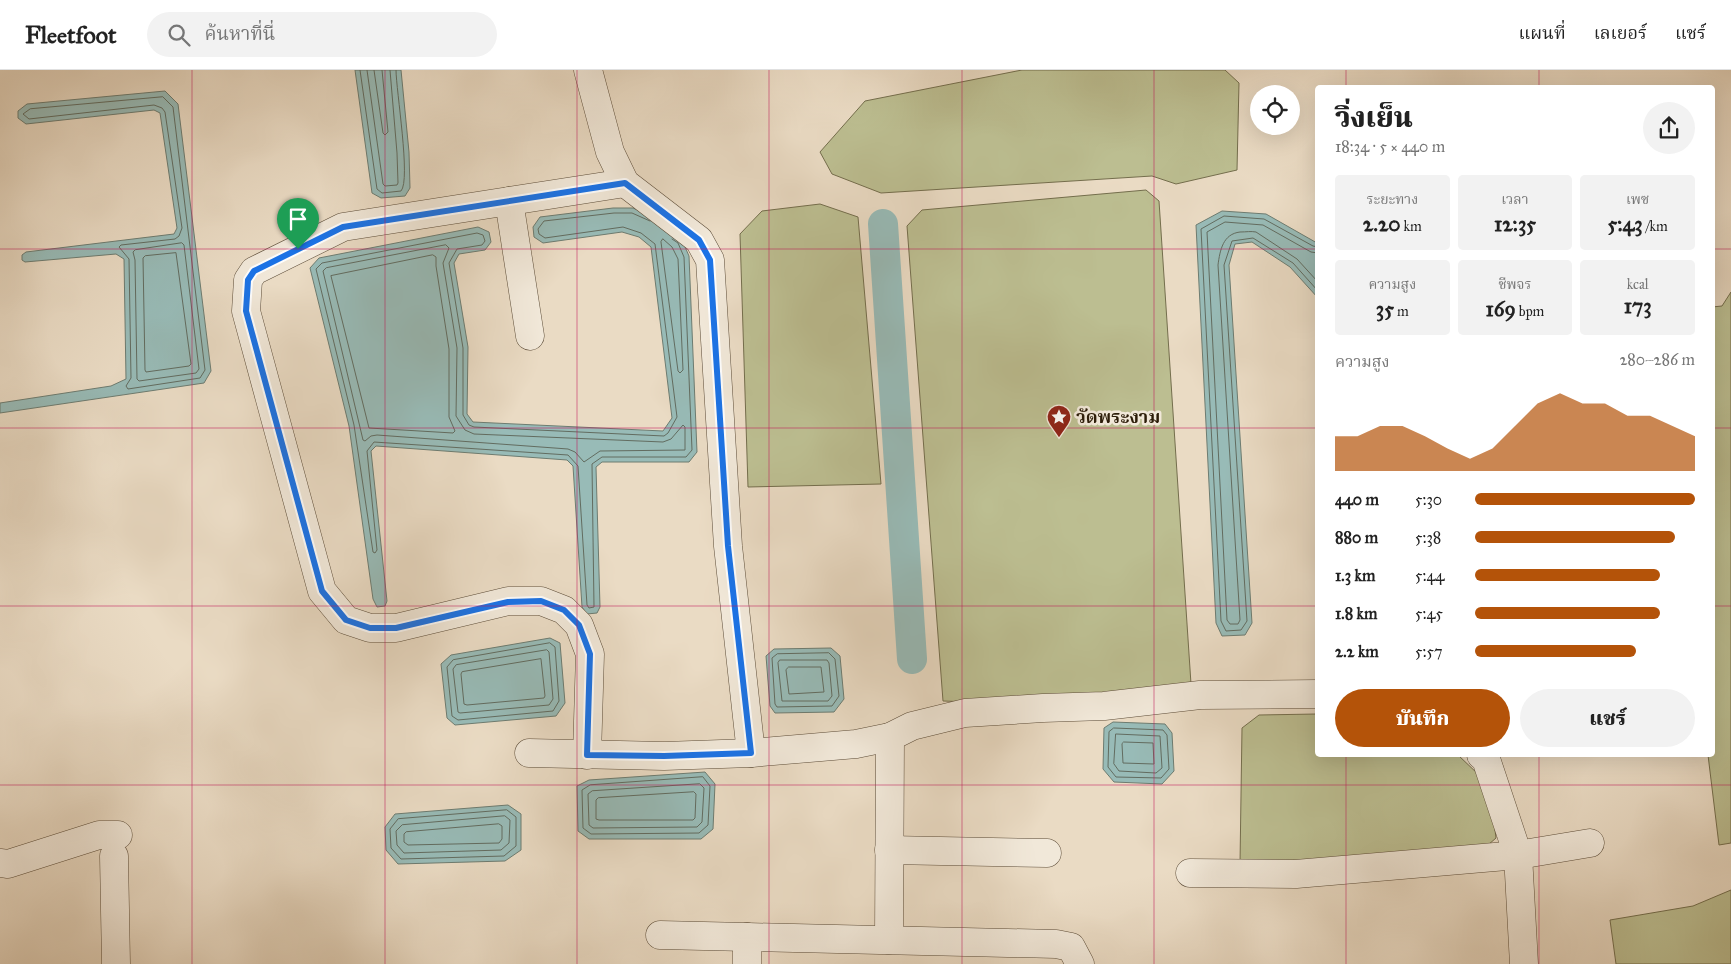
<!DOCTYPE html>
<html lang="th">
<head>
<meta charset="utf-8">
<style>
  :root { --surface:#fff; --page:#f2f2f2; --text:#222; --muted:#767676; --line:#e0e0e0; --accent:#b45309 }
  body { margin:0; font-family:"IM FELL Great Primer","Noto Serif Thai",serif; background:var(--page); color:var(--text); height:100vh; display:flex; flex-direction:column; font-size:19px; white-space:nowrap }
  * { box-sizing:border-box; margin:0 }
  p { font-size:16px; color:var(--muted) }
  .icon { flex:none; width:28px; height:28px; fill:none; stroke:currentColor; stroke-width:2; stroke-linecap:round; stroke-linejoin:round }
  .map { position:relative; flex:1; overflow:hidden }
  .side { position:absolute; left:1315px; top:15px; width:400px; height:672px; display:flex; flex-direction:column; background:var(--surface); border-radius:5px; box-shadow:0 5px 20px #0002 }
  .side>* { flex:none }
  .buttons { position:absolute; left:1250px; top:15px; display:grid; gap:10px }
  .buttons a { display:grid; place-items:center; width:50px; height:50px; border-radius:50%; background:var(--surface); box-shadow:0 5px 20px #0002; font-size:25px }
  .pin { position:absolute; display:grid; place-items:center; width:42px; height:42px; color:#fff; margin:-51px -21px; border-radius:50% 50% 50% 0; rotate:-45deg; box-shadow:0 0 5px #0007 }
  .pin .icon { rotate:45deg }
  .round { display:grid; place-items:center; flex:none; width:52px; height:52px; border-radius:26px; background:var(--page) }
  .summary { display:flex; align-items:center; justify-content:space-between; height:85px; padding:0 20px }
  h1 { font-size:28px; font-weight:800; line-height:38px }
  .figures { display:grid; grid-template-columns:repeat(3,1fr); gap:8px; height:85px; padding:5px 20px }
  .figures div { display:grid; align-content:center; border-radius:5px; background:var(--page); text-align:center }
  .figures b { font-size:21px; font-weight:800 }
  .figures small { font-size:14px; font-weight:400 }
  .figures p { font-size:14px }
  .chart { height:140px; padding:10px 20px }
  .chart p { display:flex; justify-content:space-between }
  .chart svg { width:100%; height:90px; margin-top:5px; fill:var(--accent); opacity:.7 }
  .cta { display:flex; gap:10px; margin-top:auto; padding:10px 20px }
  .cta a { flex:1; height:58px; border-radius:30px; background:var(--accent); color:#fff; font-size:20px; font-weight:800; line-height:58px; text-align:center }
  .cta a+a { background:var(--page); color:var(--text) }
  ul { padding:0 20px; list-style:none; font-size:16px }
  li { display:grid; grid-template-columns:80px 60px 1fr; align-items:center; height:38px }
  li i { height:12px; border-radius:6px; background:var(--accent) }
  header { display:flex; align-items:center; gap:30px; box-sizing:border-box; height:70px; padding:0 25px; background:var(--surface); border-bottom:1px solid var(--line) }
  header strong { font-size:24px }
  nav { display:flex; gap:28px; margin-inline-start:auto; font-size:18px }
  .search { width:350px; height:45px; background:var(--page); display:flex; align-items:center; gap:12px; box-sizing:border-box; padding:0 18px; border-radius:28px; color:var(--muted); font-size:19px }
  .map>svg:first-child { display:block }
</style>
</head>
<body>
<header>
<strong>Fleetfoot</strong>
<div class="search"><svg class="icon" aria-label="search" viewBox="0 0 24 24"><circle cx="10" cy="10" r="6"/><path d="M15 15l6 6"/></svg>ค้นหาที่นี่</div>
<nav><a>แผนที่</a><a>เลเยอร์</a><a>แชร์</a></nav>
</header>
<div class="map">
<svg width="1731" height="894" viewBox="0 0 1731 894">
  <rect width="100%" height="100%" fill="#eadbc4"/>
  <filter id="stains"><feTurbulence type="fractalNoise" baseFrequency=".004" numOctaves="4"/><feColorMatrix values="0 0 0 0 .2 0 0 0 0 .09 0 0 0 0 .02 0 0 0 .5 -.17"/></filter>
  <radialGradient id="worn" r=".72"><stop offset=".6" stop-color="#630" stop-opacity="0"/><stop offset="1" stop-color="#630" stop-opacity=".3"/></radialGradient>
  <!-- green -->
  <g fill="#bcbe91" stroke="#746e4d">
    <path d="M1022,0H1225L1239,13L1237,100L1176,114L1152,106L881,123L832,104L820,82L865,31Z"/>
    <path d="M1146,120L1159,131L1191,614L1060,635L943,631L907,156L922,140Z"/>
    <path d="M820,134L858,147L881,414L748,417L740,164L762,141Z"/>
    <path d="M1731,222V773L1719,775L1708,685H1712V237L1722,236Z"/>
    <path d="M1317,644L1318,685H1458L1479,705L1493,744L1496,768L1488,775L1326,794H1240L1242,658L1259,645Z"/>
    <path d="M1731,820V894H1616L1610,850L1693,836Z"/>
  </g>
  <!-- water -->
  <g fill="#98bbb7" stroke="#6d7c71">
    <path d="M355,0H401L409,82L410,118L405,126L381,128L372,123Z"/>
    <path d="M165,21L178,34L211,301L204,313L0,343V333L111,316L126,309L124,189L116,184L25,192L22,190V185L26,182L174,164L177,158L160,43L154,40L26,54L18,48V41L27,34Z"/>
    <path d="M613,138H633L660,150L682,170L689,186L697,382L689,392H602L596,397L600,537L597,543L587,544L582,537L573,396L567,390L376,376L371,381L387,531L385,536L377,537L373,529L349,356L310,198L319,188L478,157L489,162L491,172L485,180L459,184L454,193L468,277L467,344L473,352L663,361L672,348L651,177L639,167L622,162L543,173L534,167L533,157L540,147Z"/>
    <path d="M1222,141L1266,144L1317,173L1318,228L1290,197L1252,172L1235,174L1229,195L1252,553L1245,565L1222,566L1216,553L1196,155Z"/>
    <path d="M550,568L560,573L565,633L556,646L455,655L447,648L441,594L451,585Z"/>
    <path d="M831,578L840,586L844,629L834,642L775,643L770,636L766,586L774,579Z"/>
    <path d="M1113,652L1165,654L1172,663L1174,701L1162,714L1114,712L1103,699L1104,658Z"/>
    <path d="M705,702L715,714L713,759L701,769H589L578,761L577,716L589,710Z"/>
    <path d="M508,735L521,744V780L505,791L398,794L386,780L385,757L395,744Z"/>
  </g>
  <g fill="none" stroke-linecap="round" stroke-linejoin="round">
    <!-- shore -->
    <g stroke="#626c60" stroke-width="1">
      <path d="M360,0L377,119L382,123L401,121C411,110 396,20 396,0"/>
      <path d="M367,0L383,114L385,116L397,115L398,113L397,83L390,0"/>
      <path d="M374,0L383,63L385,65L388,62L382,0"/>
      <path d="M163,27L173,37L205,300L200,308L128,319L126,316L131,308L129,189L119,177L121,175L175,169L179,166L182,158L165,42L162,38L154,35L29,49L23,44L30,39Z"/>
      <path d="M650,151L632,143H614L544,151L538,159L539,164L545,168L623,157L641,163L655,174L677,347L668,363L664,366L474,357L469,355L463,345V278L449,193L457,179L482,175L485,171L483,165L477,163L322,193L316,199L354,355L373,482L375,483L377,480L367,381L374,372L568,385L578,396L587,535L589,538L594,537L592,394L602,387H686L692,380L684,187L678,173L672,169"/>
      <path d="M663,169L672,177L678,189L683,300L680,303L678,301L661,172Z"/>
      <path d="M182,173L184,175L199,299L196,303L139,311L137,309L135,190L133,182L135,180Z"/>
      <path d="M446,175L449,178L443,193L457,278L456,346L465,360L474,364L663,372L671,369L683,355L685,357V380L600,381L584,392L575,382L568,379L377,365L371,366L365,371L363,370L323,201L326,198Z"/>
      <path d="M1318,177L1313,176L1264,149L1224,146L1201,159L1221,551L1226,561L1241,560L1247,551L1224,195L1232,171L1253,168L1293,193L1318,221"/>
      <path d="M176,183L191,294L189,296L146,302L145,300L143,188L145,186Z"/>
      <path d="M1318,183L1311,182L1263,155L1225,152L1207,162L1227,550L1230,554H1238L1240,550L1218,195C1220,180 1223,164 1240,162C1246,162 1251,161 1256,162L1297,189L1318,212"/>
      <path d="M433,185L436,187V196L449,279V347L455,361L453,363L369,358L331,206Z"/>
      <path d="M550,573L555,577L559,631L553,641L458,650L452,646L447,597L453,590Z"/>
      <path d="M547,580L549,582L553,629L549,635L460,643L458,642L453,599L456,595Z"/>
      <path d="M829,583L835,589L839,626L832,636L777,637L775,634L772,588L777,584Z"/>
      <path d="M541,589L545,626L544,628L467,635L464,634L461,604L462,602Z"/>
      <path d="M780,590H827L829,593L832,626L828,631H782L778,593Z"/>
      <path d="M789,597H821L824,622L789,624L786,600Z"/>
      <path d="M1114,658L1163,660L1167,665L1169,699L1161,708L1116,707L1108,697L1109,662Z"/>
      <path d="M1116,664L1160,666L1162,698L1156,703L1119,701L1114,694Z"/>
      <path d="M1124,672L1153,673L1154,694L1123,693L1122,674Z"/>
      <path d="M703,707L710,716L708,755L699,763L591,764L583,758L582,720L590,715Z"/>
      <path d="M700,714L704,718L702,752L697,757L593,758L589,755L588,724L592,721Z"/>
      <path d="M694,722L696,724L695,748L693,750H599L596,749V730L598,728Z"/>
      <path d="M507,740L516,747V776L504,786L401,789L391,778L390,759L398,749Z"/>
      <path d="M505,746L510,750L509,773L501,780L404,783L397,775L396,761L402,755Z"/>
      <path d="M499,754L502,756V769L499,773L408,775L404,772V764L406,762Z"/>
    </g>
    <!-- canal -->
    <path stroke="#98bbb7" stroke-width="30" d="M883,154L912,589"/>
    <defs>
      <g id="minor">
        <path d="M588,0L610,82L625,113L699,170L710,190L728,476L751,683"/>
        <path d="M509,131L530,266"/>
        <path d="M529,683L664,686L751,683L856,674L890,667L912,656L965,643L1043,638L1104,636L1200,625L1318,624"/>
        <path d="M587,685L590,584L579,555L564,540L541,531H508L396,558H370L346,550L322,521L246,241L248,210L254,201L343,157L625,113"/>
        <path d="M1481,685L1486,689L1518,785L1524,894"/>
        <path d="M889,780L1047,783"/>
        <path d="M114,786L116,894"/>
        <path d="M0,793L8,794L99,765H118"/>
        <path d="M1190,803L1296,804L1518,785L1590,773"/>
        <path d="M660,865L747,867"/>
        <path d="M889,870L890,667"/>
        <path d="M747,894V867L1056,874L1071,877L1080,894"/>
      </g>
    </defs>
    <!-- minor casing -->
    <use href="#minor" stroke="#5c4c38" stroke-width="29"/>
    <!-- minor -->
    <use href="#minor" stroke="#f1e8d9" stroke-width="28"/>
  </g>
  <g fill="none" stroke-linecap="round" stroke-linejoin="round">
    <defs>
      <path id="route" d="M625,113L699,170L710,190L728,476L751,683L664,686L587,685L590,584L579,555L564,540L541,531L508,532L396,558H370L346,550L322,521L246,241L248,210L254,201L343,157Z"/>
    </defs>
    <!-- route casing -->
    <use href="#route" stroke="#fff" stroke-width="10"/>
    <!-- route -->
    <use href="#route" stroke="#1a73e8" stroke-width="6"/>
  </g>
  <!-- grid -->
  <path fill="none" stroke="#c2185b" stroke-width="1" stroke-opacity="0.55" d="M192,0V894M385,0V894M577,0V894M769,0V894M962,0V894M1154,0V894M1346,0V18M1539,0V18M0,179H1318M1712,179H1731M0,358H1318M1712,358H1731M0,536H1318M1712,536H1731M1346,685V894M1539,685V894M0,715H1731"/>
  <!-- icons -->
  <defs>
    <symbol id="sight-pin" viewBox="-11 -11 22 30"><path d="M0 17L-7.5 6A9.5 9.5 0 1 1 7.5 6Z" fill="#8f2418" stroke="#f1e8d9"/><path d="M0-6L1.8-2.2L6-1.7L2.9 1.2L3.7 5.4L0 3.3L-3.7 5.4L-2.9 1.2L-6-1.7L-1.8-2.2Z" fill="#fff"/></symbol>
  </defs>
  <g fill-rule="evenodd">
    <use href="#sight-pin" x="1045" y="333" width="28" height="38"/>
  </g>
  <g text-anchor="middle" stroke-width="5" stroke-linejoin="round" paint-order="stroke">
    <!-- poi labels -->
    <g font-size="18" font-weight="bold" fill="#2c1d09" stroke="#f1e8d9" text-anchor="start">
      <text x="1076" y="353">วัดพระงาม</text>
    </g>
  </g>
  <rect width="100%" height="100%" filter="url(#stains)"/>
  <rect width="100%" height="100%" fill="url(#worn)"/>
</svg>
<div class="buttons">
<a><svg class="icon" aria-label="locate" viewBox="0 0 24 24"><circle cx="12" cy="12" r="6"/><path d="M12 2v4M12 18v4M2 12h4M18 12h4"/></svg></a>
</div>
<div class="pin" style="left:298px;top:179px;background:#1e9e55"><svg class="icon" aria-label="arrive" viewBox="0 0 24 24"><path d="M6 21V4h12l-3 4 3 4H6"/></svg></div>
<section class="side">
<div class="summary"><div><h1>วิ่งเย็น</h1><p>18:34 · 5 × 440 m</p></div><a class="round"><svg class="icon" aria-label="share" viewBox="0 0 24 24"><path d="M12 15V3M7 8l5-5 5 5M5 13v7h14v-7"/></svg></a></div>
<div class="figures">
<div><p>ระยะทาง</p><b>2.20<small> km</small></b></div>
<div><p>เวลา</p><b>12:35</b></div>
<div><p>เพซ</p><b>5:43<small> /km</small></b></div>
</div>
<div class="figures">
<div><p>ความสูง</p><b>35<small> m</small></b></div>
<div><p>ชีพจร</p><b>169<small> bpm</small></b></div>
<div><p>kcal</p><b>173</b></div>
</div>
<div class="chart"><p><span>ความสูง</span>280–286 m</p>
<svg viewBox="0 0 160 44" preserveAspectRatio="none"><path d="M0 44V27L10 27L20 22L30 22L40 27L50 33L60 38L70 33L80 22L90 11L100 6L110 11L120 11L130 17L140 17L150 22L160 27V44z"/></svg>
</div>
<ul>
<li><b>440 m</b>5:30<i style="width:100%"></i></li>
<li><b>880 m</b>5:38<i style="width:91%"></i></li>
<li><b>1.3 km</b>5:44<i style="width:84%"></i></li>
<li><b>1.8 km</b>5:45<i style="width:84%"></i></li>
<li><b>2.2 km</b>5:57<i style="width:73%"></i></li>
</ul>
<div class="cta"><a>บันทึก</a><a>แชร์</a></div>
</section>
</div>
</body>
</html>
